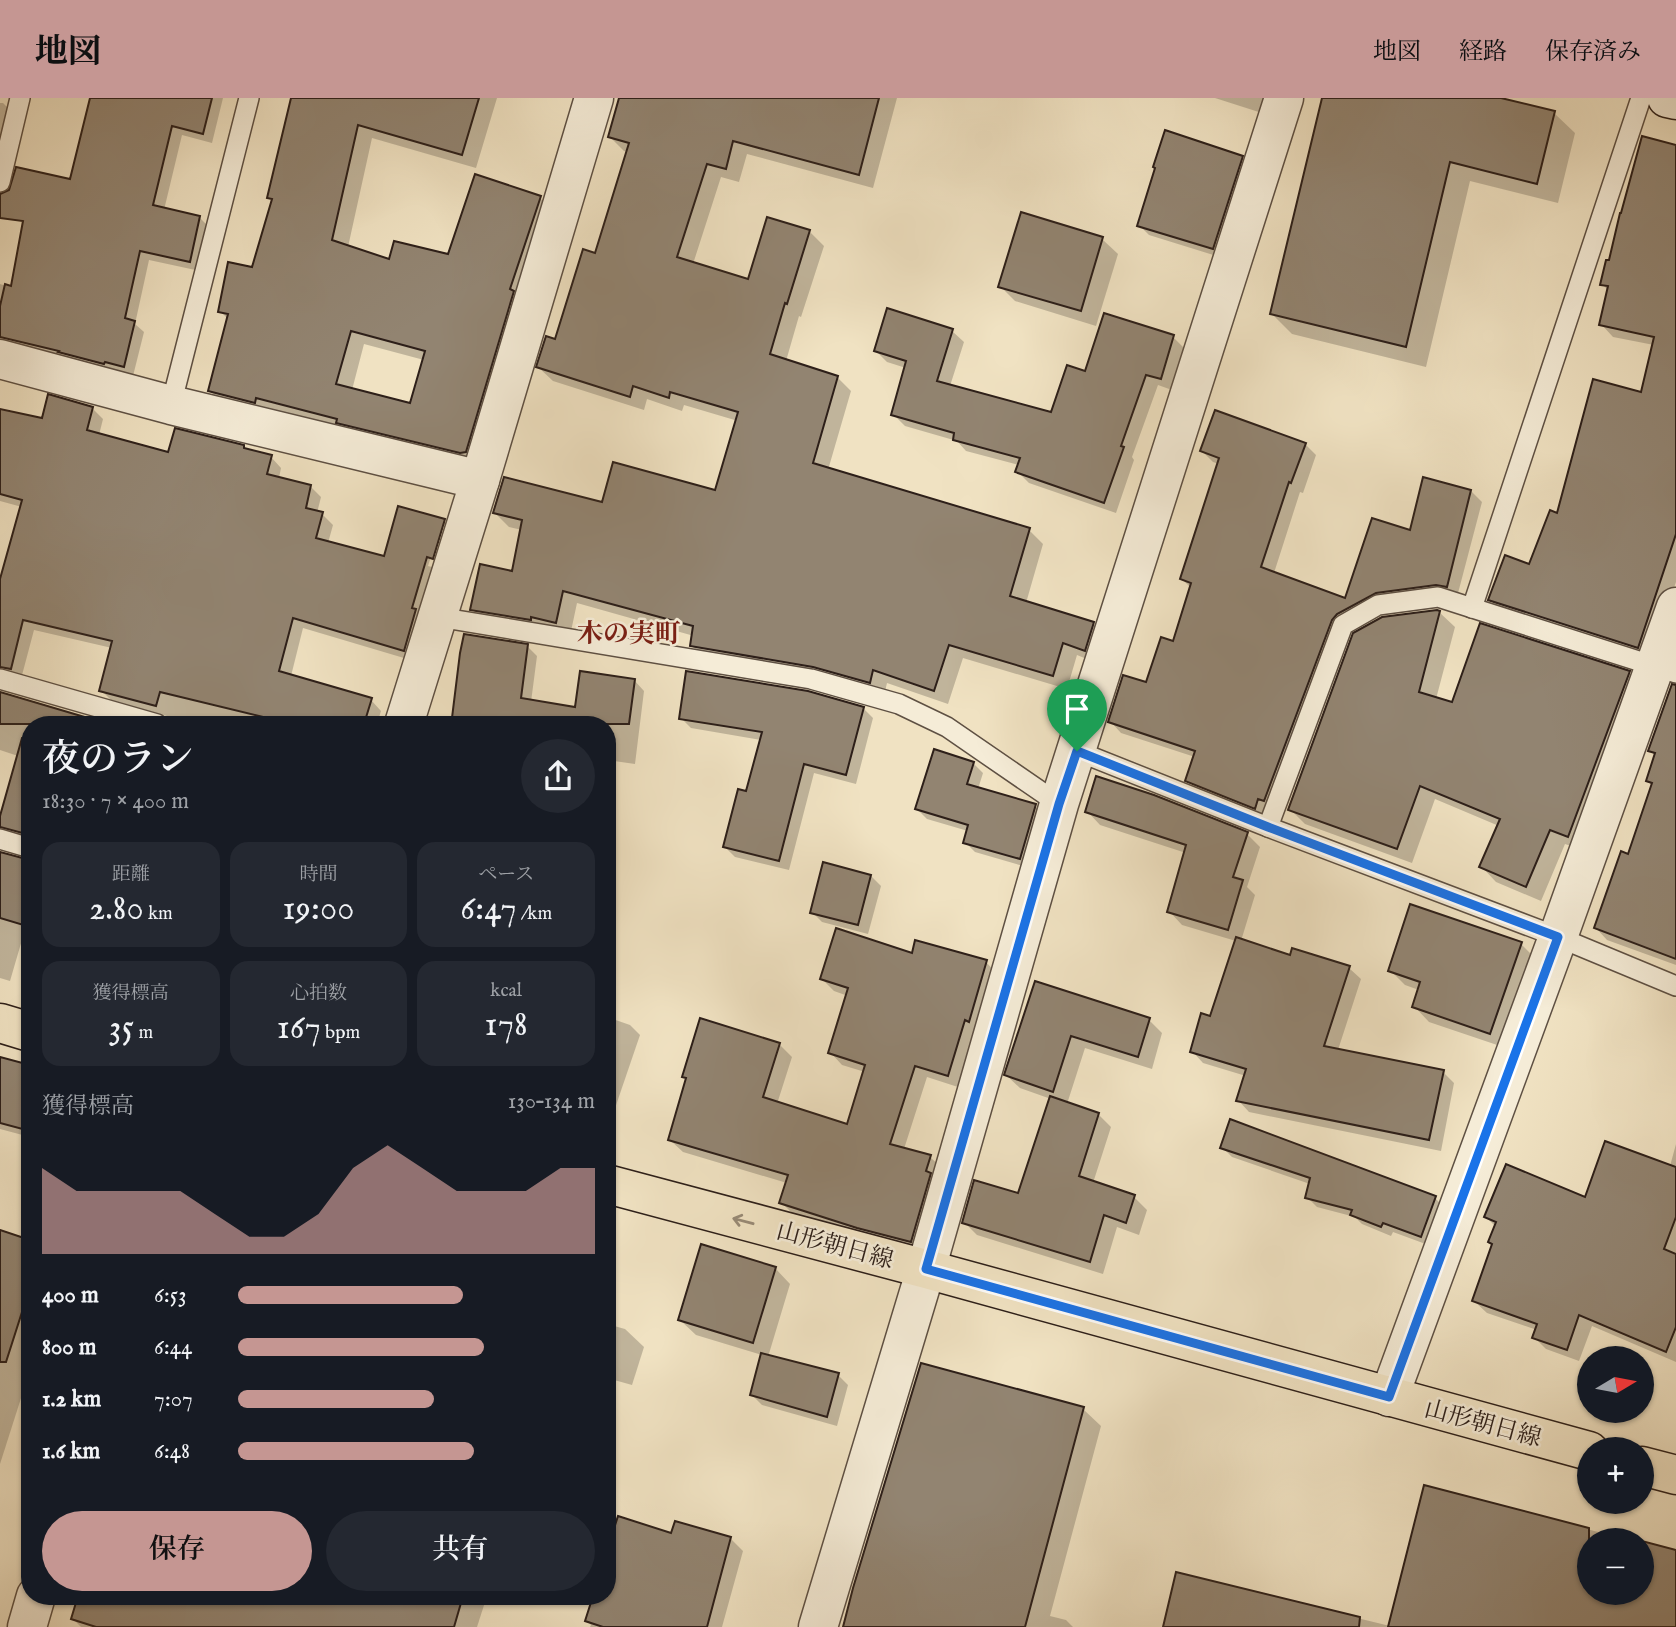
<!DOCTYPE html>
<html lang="ja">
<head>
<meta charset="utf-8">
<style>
  :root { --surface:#171b24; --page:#242831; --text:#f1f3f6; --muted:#9ea1a6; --accent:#c59692 }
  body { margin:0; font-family:"IM FELL English","Noto Serif JP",serif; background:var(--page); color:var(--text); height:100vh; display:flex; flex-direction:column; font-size:26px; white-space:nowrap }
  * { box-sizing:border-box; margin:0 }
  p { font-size:23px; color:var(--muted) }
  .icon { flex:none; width:38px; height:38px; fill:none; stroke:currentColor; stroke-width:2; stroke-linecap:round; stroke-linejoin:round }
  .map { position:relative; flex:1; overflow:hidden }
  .sheet { position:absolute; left:21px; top:618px; width:595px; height:889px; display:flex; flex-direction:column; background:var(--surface); border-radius:28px; box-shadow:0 2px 5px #0004 }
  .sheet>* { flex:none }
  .needle { width:46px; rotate:80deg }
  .controls { position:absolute; left:1577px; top:1248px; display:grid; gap:14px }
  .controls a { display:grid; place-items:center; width:77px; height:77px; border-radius:50%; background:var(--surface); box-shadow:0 2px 5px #0004; font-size:35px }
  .pin { position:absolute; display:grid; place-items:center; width:60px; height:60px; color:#fff; margin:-72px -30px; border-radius:50% 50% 50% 0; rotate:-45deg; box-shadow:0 0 7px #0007 }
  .pin .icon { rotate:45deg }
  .round { display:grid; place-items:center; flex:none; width:74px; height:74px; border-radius:37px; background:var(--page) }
  .overview { display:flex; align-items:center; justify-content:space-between; height:119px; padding:0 21px }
  h1 { font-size:38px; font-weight:600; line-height:52px }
  .metrics { display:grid; grid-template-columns:repeat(3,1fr); gap:10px; height:119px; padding:7px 21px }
  .metrics div { display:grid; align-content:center; border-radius:18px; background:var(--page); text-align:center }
  .metrics b { font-size:35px; font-weight:600 }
  .metrics small { font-size:19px; font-weight:400 }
  .metrics p { font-size:19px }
  .chart { height:196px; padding:14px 21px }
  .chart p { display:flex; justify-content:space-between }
  .chart svg { width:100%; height:126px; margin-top:7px; fill:var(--accent); opacity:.7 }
  .action { display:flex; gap:14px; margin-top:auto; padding:14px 21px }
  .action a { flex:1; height:80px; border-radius:42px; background:var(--accent); color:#111; font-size:28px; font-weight:600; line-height:80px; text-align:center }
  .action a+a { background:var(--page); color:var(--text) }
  ul { padding:0 21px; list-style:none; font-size:23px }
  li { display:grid; grid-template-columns:112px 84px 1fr; align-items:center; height:52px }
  li i { height:18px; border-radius:9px; background:var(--accent) }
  header { display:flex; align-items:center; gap:42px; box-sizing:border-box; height:98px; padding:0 35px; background:var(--accent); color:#111 }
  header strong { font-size:33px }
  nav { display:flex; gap:38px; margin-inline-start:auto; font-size:24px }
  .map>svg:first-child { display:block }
</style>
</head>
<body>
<header>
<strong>地図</strong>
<nav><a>地図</a><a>経路</a><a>保存済み</a></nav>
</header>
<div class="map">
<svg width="1676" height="1529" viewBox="0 0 1676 1529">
  <rect width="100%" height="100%" fill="#f0e2c2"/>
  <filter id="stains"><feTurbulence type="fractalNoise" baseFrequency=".00286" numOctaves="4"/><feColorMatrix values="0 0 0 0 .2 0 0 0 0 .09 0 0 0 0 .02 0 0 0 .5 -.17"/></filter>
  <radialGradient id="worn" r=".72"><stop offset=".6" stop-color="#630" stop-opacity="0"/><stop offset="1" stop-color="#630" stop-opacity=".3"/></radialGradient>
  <!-- shadow -->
  <g fill="#0003" fill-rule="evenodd">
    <path d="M91,0H223L212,45L182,37L164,112L199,119L209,129L200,173L149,162L135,226L144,234L133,278L5,247L0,242V186L13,190L71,84Z"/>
    <path d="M292,0H497L476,70L372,40L348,149L390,163L449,159L540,100L554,114L479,367L224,307L210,293L228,221L220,213L253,171L273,103L269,100ZM364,246L424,262L411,307L352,292Z"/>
    <path d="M621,0H897L873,90L747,56L739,84L721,79L693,166L749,184L768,121L810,134L824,148L801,219L799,218L786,263L837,279L851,293L828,372L1029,432L1043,446L1026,505L1093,525L1107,539L1099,566L1077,557L1067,591L963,560L948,606L887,585L884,598L706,562L692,548L694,538L577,505L570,538L486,525L472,511L513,475L522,432L509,429L495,415L603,406L716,394L738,323L684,307L682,313L647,301L644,312L553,283L538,269L556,243L596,157L628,54L624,53L610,39Z"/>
    <path d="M1215,0H1270L1265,16Z"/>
    <path d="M1324,0H1494L1554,15L1575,35L1558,105L1470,83L1426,269L1292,236L1271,215Z"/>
    <path d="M0,5H3L13,15L0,66Z"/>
    <path d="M1676,49V484L1650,561L1503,514L1490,502L1530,469L1643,296L1654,247L1613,239L1601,226L1609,193L1602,186L1610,164Z"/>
    <path d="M1242,59L1252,70L1223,160L1149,137L1139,127Z"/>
    <path d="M1102,141L1118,156L1096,228L1015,203L1000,188Z"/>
    <path d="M952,233L964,244L950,288L1052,317L1086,276L1173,239L1185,251L1172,292L1158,287L1132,359L1134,362L1116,415L1029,385L1017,373L1019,367L966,353L957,343L905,328L893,316L906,270L887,264L876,253Z"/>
    <path d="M92,310L103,321L99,337L170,356L244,349L247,352L271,359L281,370L279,380L311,389L321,399L317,415L322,416L333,427L328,445L386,461L444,423L455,434L414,563L303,530L291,578L371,602L381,613L377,626H264L243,621L241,626H171L170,622L167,618L112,603L101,592L112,550L34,532L21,581L0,586V487L22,409L0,403V313L43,322ZM441,427H445L432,469L428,468Z"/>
    <path d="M1305,346L1316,357L1303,395L1300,394L1274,475L1347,502L1411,435L1471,393L1482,404L1457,499L1388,505L1348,527L1266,721L1198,693L1187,682L1195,659L1121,635L1110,623L1147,587L1175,545L1191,490L1182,481L1219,366L1213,364L1202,353Z"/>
    <path d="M1439,514L1455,529L1436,601L1453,606L1629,575L1644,590L1583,752L1565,746L1541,803L1496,784L1481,768L1499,728L1435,701L1412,765L1305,726L1290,711Z"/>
    <path d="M527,548L537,558L531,604L577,611L634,582L644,593L635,666L607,662V626H460L453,620Z"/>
    <path d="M1676,590V867L1607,842L1596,830L1629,758L1653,688L1648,683L1656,658L1650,652Z"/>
    <path d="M0,596L105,626H30V743L9,739L0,730V724L18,658L0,652Z"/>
    <path d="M863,610L873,620L856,686L814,675L789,772L735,759L725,749L747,695L761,642L691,630L681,620Z"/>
    <path d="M973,665L983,675L978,691L1035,708L1045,718L1030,770L975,754L965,744L968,733L927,721L917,711Z"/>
    <path d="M1087,713L1247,736L1260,749L1247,789L1255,797L1241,843L1291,859L1349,870L1361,881L1338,952L1443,974L1454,985L1441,1053L1249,1014L1238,1002L1246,978L1203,965L1192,953L1211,920L1236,843L1182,827L1169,813L1186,755L1100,727Z"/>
    <path d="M0,756L30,763V837L24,835L10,883L0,880Z"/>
    <path d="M871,778L881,788L868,836L822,824L812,814Z"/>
    <path d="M1521,846L1536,861L1506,950L1429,924L1414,908L1419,892L1405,887L1390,872Z"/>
    <path d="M913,857L986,864L998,877L961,990L927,979L904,1051L930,1059L943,1071L923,1156L794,1117L781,1104L787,1085L683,1054L670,1042L687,982L684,979L779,946L792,959L777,1006L848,1028L865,974L842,967L830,954L848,898L834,893L822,881Z"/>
    <path d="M1036,886L1149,922L1162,935L1152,971L1085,950L1067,1006L1098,1016L1111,1029L1093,1085L1134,1099L1147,1112L1139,1137L1117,1129L1103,1176L977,1137L964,1124L1019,1097L1051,1001L1020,990L1006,977Z"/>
    <path d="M607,919L630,927L640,937L612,1019L607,1017Z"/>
    <path d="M0,962L30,970V1039L0,1031Z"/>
    <path d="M1676,1046V1264L1592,1228L1579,1263L1546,1251L1534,1239L1537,1232L1487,1215L1474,1203L1494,1148L1496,1129L1486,1119L1586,1101L1670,1068Z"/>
    <path d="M1222,1049L1435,1100L1445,1110L1431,1148L1393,1134L1391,1138L1362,1126L1355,1119L1317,1109L1307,1099L1310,1086L1232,1059Z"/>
    <path d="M0,1134L30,1144V1272L0,1366Z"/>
    <path d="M775,1170L790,1186L768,1259L838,1277L848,1287L837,1328L762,1307L752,1297L762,1257L696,1237L680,1222Z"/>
    <path d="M607,1226L625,1231L644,1249L632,1287L607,1280Z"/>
    <path d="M1083,1311L1101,1328L1050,1518L1066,1522L1073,1529H843L847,1519Z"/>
    <path d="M607,1348L612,1353L607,1368Z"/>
    <path d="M1425,1389L1629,1442H1589V1494H1642V1445L1676,1454V1529H1165L1177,1476L1390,1528Z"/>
    <path d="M673,1437L730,1440L743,1453L722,1529H590L591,1527L587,1523L595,1498H607Z"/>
    <path d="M80,1498H487L477,1529H81L73,1521Z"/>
  </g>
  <!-- building -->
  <g fill="#928471" stroke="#2d1f19" stroke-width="2" fill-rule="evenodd">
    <path d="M90,0H212L203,36L172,28L153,107L200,118L190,164L140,153L125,220L135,223L124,269L105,264L104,266L58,254L59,253L0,239V208L5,186L11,188L23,123L0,120V96L9,92L16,69L70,81Z"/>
    <path d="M291,0H479L462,57L358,27L332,142L389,161L394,143L448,156L475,76L541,98L510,191L514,193L466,354L460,355L336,325L337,321L256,300L255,305L208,293L228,216L218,214L228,164L252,169L272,101L267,100ZM351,233L425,253L410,305L336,286Z"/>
    <path d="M619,0H879L859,77L733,43L726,71L707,66L677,159L748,181L767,119L810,132L787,206L785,205L770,256L838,278L813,365L1030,430L1010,498L1094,524L1085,553L1063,545L1053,578L949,547L934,593L873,572L870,585L813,569L690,548L693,528L563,493L556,525L531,519V522L470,512L480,466L512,473L522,422L493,415L504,379L602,404L613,364L715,392L738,314L670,294L669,300L633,288L630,299L536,269L546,238L555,241L583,151L595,155L629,45L608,39Z"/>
    <path d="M1322,0H1501L1555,13L1537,86L1450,64L1406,249L1270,216Z"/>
    <path d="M1165,32L1243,58L1213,151L1137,128L1155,70L1153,69Z"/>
    <path d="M1642,38L1676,47V436L1638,550L1488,502L1505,457L1529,466L1550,412L1557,415L1593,281L1641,294L1654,239L1599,227L1608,188L1600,187L1606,162H1609L1620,115H1621Z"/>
    <path d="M1021,114L1103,139L1081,213L998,189Z"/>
    <path d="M887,210L953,231L937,283L1051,314L1067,267L1085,273L1104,215L1174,237L1161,281L1146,277L1121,348L1124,349L1104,405L1015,374L1020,360L953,342L954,335L891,317L906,263L874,253Z"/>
    <path d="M48,296L93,309L87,332L168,354L175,330L244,347V350L272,357L267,376L311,387L306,410L323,414L316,440L384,458L398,408L445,421L433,461L427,459L412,510L416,511L404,553L293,520L279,573L372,600L364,626H292L160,594L156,608L99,593L112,543L23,522L11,571L0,569V481L22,402L0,396V311L42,320Z"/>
    <path d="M1215,312L1306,345L1291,385L1289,384L1261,469L1345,500L1372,420L1410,432L1423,379L1471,392L1447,489L1436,487L1376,495L1337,516L1332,522L1264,703L1258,701L1255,711L1185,683L1195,653L1108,624L1123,577L1146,584L1161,539L1173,543L1191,485L1180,481L1219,360L1200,353Z"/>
    <path d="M1437,512L1440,513L1419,594L1452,604L1480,525L1630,573L1568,739L1550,732L1526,789L1479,769L1500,721L1420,688L1397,751L1288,712L1353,535L1382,519Z"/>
    <path d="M464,536L528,546L521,600L575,609L580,573L635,581L629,626H497L452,620L460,555Z"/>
    <path d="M686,573L808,593L864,609L846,677L804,666L779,763L723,749L738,691L746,693L762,634L679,621Z"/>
    <path d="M1672,586L1676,587V861L1594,830L1621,753L1628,756L1652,685L1646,683L1655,655L1648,653Z"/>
    <path d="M0,594L88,620L87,626H0Z"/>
    <path d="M22,640L30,641V737L0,729V718Z"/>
    <path d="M934,651L974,664L967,686L1036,706L1020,761L963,745L968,727L915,711Z"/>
    <path d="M1096,678L1154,697L1248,734L1233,779L1243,782L1228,832L1167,814L1186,747L1085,714Z"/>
    <path d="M0,754L30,762V829L0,820Z"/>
    <path d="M823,764L871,777L858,827L810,815Z"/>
    <path d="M1410,806L1522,844L1490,936L1412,909L1420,884L1388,873Z"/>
    <path d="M836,830L912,855L915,842L987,862L969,924L965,922L948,978L915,968L890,1046L931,1057L926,1073L931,1075L911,1144L857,1130L779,1105L788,1077L668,1042L686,980L682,979L700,920L780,945L763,999L847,1026L865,967L828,955L848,890L820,881Z"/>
    <path d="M1236,839L1290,857L1292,850L1350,868L1324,948L1444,972L1429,1042L1236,1003L1246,971L1190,954L1201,915L1210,918Z"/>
    <path d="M1035,883L1150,920L1138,959L1071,938L1053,994L1004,977Z"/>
    <path d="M0,959L30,967V1033L0,1025Z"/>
    <path d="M1050,998L1099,1015L1079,1078L1135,1097L1126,1125L1104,1117L1090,1164L962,1125L974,1082L1018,1095Z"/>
    <path d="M1230,1021L1436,1098L1421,1139L1383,1125L1381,1129L1350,1117L1352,1112L1305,1100L1310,1080L1220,1050Z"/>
    <path d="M1605,1043L1676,1069V1119L1664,1151L1676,1156V1229L1666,1254L1579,1217L1567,1252L1532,1240L1537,1226L1472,1203L1492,1146L1488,1144L1496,1124L1484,1119L1506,1066L1585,1099Z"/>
    <path d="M0,1132L30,1142V1189L6,1264H0Z"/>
    <path d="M701,1146L776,1169L753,1245L678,1222Z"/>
    <path d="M761,1255L839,1275L827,1319L750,1297Z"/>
    <path d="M921,1265L1084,1309L1025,1529H843L853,1490Z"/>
    <path d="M1424,1387L1589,1430V1494H1642V1443L1676,1452V1529H1388Z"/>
    <path d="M618,1418L671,1435L675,1423L731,1439L707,1529H603L585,1523L593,1498H607V1452Z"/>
    <path d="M1176,1474L1360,1519L1359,1529H1163Z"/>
    <path d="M78,1498H463L454,1529H96L71,1521Z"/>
  </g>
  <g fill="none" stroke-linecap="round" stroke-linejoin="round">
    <defs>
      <g id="lane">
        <path d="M0,84L20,0"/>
        <path d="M171,307L249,0"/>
        <path d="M1472,510L1641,0"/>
        <path d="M438,519L811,581L899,606L947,629L1059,706"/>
        <path d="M0,581L157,626"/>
        <path d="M1077,653L1268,729L1558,839L1676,888"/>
        <path d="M1268,729L1343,527L1378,507L1438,499L1676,575"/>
        <path d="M0,741L30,750"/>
      </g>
      <g id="street">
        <path d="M0,261L171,307L480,382"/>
        <path d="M404,626L480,382L594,0"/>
        <path d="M1389,1299L1558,839L1676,509"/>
        <path d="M27,1529L36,1498"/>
        <path d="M818,1529L926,1171L1059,706L1284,0"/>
      </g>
      <path id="secondary" d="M1667,0L1676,2"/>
      <g id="primary">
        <path d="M0,925L30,934"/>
        <path d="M607,1086L926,1171L1589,1353"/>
        <path d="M1642,1368L1676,1377"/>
      </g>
    </defs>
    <!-- lane casing -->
    <use href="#lane" stroke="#5e5043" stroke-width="22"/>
    <!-- street casing -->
    <use href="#street" stroke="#5e5043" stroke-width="41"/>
    <!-- secondary casing -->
    <use href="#secondary" stroke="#2d1f19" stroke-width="41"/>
    <!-- primary casing -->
    <use href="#primary" stroke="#2d1f19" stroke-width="41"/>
    <!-- lane -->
    <use href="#lane" stroke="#f5ecd7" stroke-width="19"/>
    <!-- street -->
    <use href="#street" stroke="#f5ecd7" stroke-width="38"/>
    <!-- secondary -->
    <use href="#secondary" stroke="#f5ecd7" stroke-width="38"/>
    <!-- primary -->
    <use href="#primary" stroke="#f0e2c2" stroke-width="38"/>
  </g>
  <!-- one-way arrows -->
  <defs><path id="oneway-shaft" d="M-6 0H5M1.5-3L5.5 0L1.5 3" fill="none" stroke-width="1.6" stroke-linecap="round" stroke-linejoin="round" transform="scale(1.75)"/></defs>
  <use stroke="#988a76" href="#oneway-shaft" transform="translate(743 1123) rotate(-165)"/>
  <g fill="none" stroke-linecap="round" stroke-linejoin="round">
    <defs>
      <path id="route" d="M1077,653L1268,729L1558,839L1389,1299L926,1171L1059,706Z"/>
    </defs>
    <!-- route casing -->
    <use href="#route" stroke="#fff" stroke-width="14"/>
    <!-- route -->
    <use href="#route" stroke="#1a73e8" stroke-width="9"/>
  </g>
  <g text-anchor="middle" stroke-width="5" stroke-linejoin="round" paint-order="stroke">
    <!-- street labels -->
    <g font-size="24" fill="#2d1f19" stroke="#f5ecd7">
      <text transform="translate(835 1147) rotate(15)" y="8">山形朝日線</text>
      <text transform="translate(1483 1325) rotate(15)" y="8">山形朝日線</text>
    </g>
    <!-- neighbourhood labels -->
    <g font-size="26" font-weight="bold" fill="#7a1f14" stroke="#f5ecd7">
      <text x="629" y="544">木の実町</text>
    </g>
  </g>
  <rect width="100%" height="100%" filter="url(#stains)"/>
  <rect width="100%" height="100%" fill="url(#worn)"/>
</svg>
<div class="controls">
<a><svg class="needle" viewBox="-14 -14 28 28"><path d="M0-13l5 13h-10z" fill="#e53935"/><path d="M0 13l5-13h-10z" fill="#9ea1a6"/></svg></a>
<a>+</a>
<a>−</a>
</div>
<div class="pin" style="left:1077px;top:653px;background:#1e9e55"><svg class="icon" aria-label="arrive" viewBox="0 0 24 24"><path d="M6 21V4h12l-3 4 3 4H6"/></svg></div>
<section class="sheet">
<div class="overview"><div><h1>夜のラン</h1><p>18:30 · 7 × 400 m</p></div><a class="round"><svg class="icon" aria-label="share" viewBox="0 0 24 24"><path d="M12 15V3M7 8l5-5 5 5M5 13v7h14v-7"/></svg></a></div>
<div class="metrics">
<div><p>距離</p><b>2.80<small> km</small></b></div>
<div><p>時間</p><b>19:00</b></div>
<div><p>ペース</p><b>6:47<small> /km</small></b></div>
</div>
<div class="metrics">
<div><p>獲得標高</p><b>35<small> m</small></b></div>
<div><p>心拍数</p><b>167<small> bpm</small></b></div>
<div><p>kcal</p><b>178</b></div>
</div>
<div class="chart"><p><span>獲得標高</span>130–134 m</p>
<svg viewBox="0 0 160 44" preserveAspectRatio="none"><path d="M0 44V14L10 22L20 22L30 22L40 22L50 30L60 38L70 38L80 30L90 14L100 6L110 14L120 22L130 22L140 22L150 14L160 14V44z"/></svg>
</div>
<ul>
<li><b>400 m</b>6:53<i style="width:63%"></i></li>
<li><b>800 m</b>6:44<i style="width:69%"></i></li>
<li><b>1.2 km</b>7:07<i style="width:55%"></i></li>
<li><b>1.6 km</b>6:48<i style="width:66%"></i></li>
</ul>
<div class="action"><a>保存</a><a>共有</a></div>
</section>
</div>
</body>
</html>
